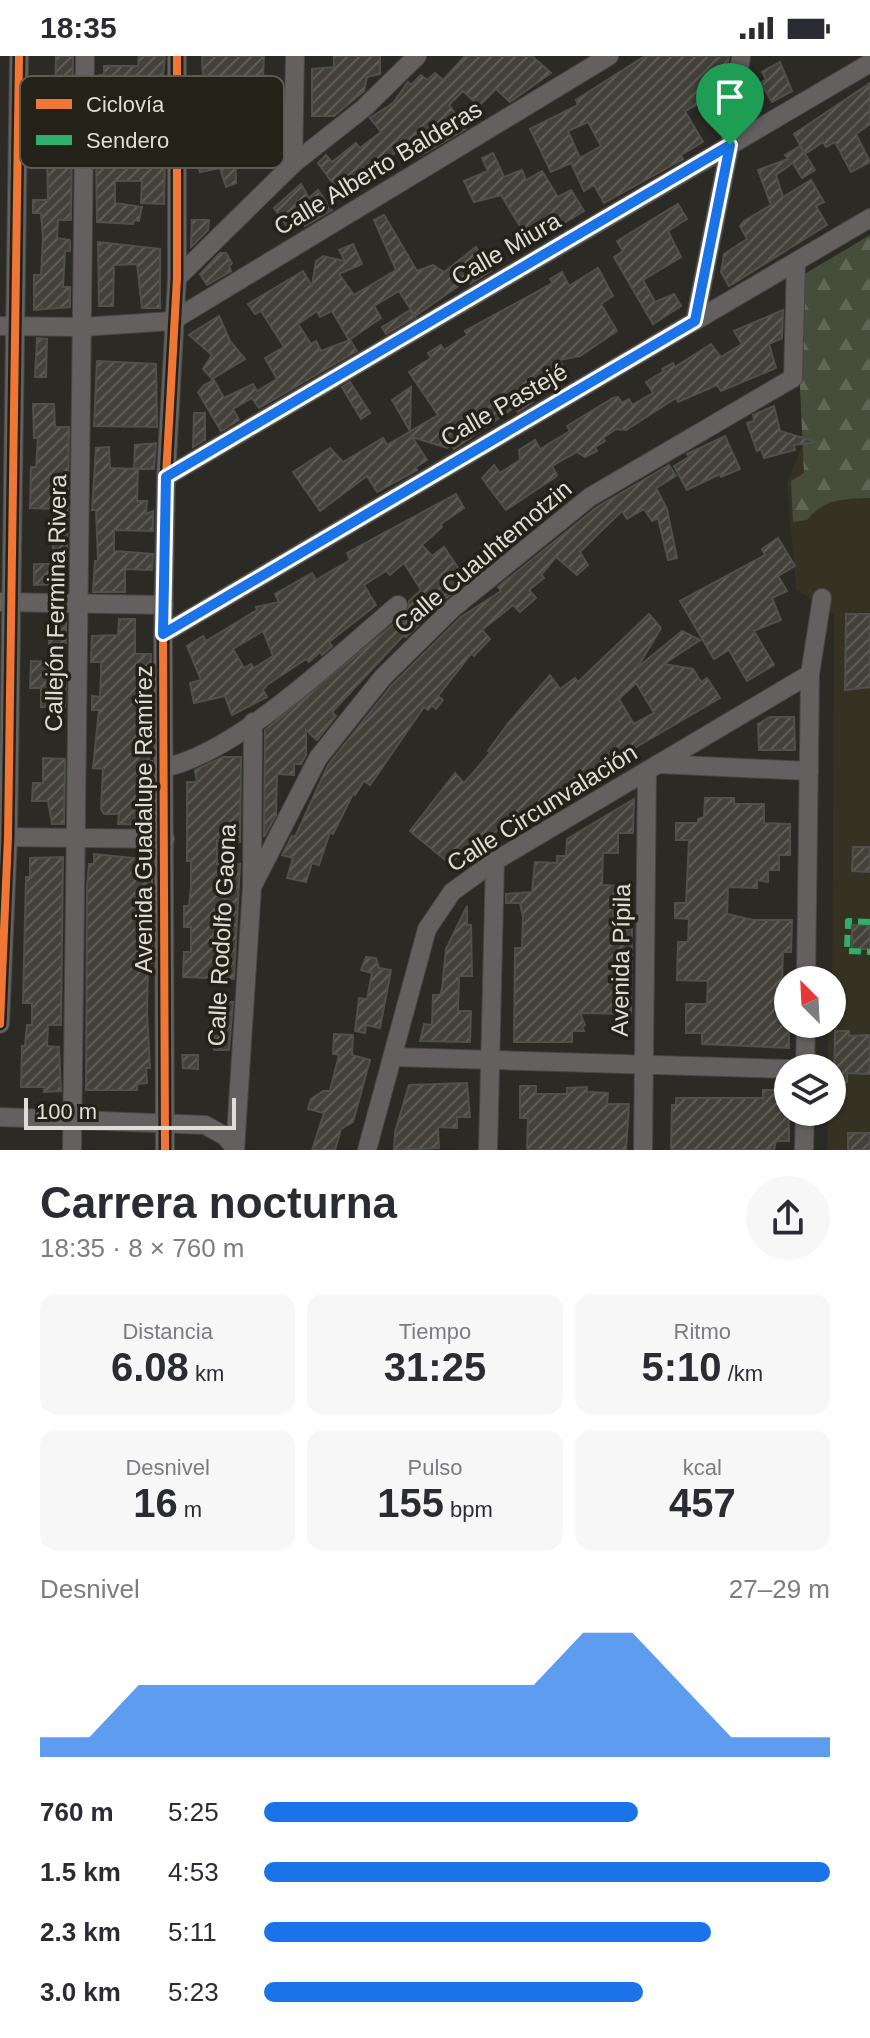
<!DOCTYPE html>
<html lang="es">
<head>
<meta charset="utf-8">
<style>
  :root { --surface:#fff; --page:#f7f7f7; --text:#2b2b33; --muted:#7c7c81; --accent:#1a73e8 }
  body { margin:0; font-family:Helvetica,sans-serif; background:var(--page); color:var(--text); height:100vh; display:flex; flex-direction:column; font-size:30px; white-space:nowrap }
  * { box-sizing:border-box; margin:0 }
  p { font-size:26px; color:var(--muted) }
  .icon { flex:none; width:44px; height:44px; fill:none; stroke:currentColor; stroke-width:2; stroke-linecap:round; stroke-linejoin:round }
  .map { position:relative; height:1094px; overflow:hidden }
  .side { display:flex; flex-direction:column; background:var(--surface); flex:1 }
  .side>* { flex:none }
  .needle { width:52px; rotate:336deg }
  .controls { position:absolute; left:774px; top:910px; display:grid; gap:16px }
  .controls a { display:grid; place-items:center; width:72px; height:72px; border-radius:50%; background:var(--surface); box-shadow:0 2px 6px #0004; font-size:40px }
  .scale { position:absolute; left:24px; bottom:20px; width:212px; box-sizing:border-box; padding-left:8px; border:4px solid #deddd6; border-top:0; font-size:22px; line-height:28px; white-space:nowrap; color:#deddd6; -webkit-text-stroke:6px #242218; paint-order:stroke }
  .pin { position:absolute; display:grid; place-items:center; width:68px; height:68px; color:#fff; margin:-82px -34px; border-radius:50% 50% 50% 0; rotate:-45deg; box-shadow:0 0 8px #0007 }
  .pin .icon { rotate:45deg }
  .round { display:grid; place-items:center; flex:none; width:84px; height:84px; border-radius:42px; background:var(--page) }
  .headline { display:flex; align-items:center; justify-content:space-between; height:136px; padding:0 40px }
  h1 { font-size:44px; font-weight:700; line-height:60px }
  .metrics { display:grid; grid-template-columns:repeat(3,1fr); gap:12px; height:136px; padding:8px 40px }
  .metrics div { display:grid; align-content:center; border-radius:16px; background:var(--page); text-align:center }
  .metrics b { font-size:40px; font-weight:700 }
  .metrics small { font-size:22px; font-weight:400 }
  .metrics p { font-size:22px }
  .chart { height:224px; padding:16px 40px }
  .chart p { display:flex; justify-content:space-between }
  .chart svg { width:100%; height:144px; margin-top:8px; fill:var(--accent); opacity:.7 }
  ul { padding:0 40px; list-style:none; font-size:26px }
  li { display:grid; grid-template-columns:128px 96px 1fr; align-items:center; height:60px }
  li i { height:20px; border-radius:10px; background:var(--accent) }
  .status { display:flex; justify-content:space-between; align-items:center; height:56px; padding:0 40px; background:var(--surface); direction:ltr }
  .status svg { height:22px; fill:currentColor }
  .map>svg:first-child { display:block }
</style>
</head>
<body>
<div class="status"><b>18:35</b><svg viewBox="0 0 49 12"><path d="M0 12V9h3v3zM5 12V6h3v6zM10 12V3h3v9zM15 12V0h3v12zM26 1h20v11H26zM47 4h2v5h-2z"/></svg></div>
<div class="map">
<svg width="870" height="1094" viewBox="0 0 870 1094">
  <defs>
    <pattern id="forest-firs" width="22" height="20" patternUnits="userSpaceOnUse" patternTransform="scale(2)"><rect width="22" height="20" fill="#474d3b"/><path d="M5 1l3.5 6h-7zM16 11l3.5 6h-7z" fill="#616657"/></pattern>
    <pattern id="building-hatch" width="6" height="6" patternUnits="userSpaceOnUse" patternTransform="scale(2)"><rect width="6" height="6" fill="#434139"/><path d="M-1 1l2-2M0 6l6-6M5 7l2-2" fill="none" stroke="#5e5c55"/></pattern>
  </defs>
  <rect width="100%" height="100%" fill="#2b2a25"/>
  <!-- built -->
  <path fill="#353223" d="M870,179V1094H827L828,1056H832V1012H828L829,968H832L834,558L796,533L787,428L801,392L803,219Z"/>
  <!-- forest -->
  <path fill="url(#forest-firs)" d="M870,179V442C843,443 825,442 807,464L793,466L791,425L804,417L800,332L803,219Z"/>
  <!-- building -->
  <g fill="url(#building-hatch)" stroke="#50504b" stroke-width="2" fill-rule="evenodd">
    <path d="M56,0H73L71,164H58L57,182L70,184V195H65L63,231H70V251L34,254V219H41L43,182L41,157H33V144H48L47,103H52L49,76L36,70L34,39H55Z"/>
    <path d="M139,0H165L162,29H128V40H120L118,89H108L109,63L100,62V51H96L97,20L104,18V10H138Z"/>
    <path d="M202,0H264L263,21L270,22L269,38L264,39L260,73L194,72L195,21H203Z"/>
    <path d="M334,0H380V18L367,21L364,35L334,60H312V13L334,11Z"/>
    <path d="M465,0H532L551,17L510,46L496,33L479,50L463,35L449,49L466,73L420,100L409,84L381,109L383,113L357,131L348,119L334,129L318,107L326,99L332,106L356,87L360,92L381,76L370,62L393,47L408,26L411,29L421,19L427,24L435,17L443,24Z"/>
    <path d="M645,0H729L723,34L685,55L703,86L681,99L683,103L604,147L594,129L584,135L571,107L551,116L530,73L578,49L576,44ZM588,66L601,90L580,102L568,75Z"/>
    <path d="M780,6L792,35L772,46L761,27L766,23L762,16Z"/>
    <path d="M870,27V68L856,78L870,106L851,116L835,86L826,91L823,86L805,98L794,78Z"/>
    <path d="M235,84L236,127L226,131L220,112L200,116L195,96Z"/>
    <path d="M154,89L155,103H165L164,148L141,147L142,125H115V147L142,151L139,165L134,164L133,168L97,166L96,105L126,104V90Z"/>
    <path d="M800,90L815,114L802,122L793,107L776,119L783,141L811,124L824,146L816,150L827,169L729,230L721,216L724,198L747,183L740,170L744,165L771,149L758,114L788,103L785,99Z"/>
    <path d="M493,97L504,121L522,114L526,124L542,115L558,141L571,134L584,155L536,184L532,178L527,182L501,139L474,146L464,125L488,115L482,102Z"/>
    <path d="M301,128L309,142L318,134L332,154L305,170L298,160L286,169L274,152Z"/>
    <path d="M678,148L687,163L668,175L681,201L643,224L655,246L674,238L681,250L653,268L614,201L623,195L617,185Z"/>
    <path d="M384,159L417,215L433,209L444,216L476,191L491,215L470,228L467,224L415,260L399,235L374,250L381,262L349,284L332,255L320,261L317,255L298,268L311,288L316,285L321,295L350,284L357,295L259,352L252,342L233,353L239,364L221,375L198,336L204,329L214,324L224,342L253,328L257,335L277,323L265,302L284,291L261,255L255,258L248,248L303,215L312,230L316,205L323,200L345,205L339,194L353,188L362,208L339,218L354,239L396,214L374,164Z"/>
    <path d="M192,164H209L208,174L191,191Z"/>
    <path d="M98,186L160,193V252H142L137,208L114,209L113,250H99Z"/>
    <path d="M220,197H226L232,207L229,210L231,215L207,229L200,218Z"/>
    <path d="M598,212L613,240L601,248L617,275L580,300L559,304L563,309L526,333L533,346L518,356L515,351L454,393L452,389L447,392L412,381L427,404L416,411L417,414L377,436L367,420L320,455L293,416L330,392L343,406L383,382L387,389L438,359L409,316L431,302L428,297L441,289L444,294L467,279L465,275L553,227L550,223L562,216L569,230Z"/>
    <path d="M410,254L415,261L386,278L382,271Z"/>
    <path d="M783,254L782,282L769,288L776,312L721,335L717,329L678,346L676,342L626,374L616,373L603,382L605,385L595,391L597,395L585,401L577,396L552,410L557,419L554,422L506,454L482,422L494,409L500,417L520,404L519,394L535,384L540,393L570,375L567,370L613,342L618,341L622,347L629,343L632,349L653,337L646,326L664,315L662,313L673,307L675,311L711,288L721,301L742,288L734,275Z"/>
    <path d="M219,260L230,285L245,303L212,323L203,313L212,299L189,279Z"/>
    <path d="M37,282L47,283L46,321H35Z"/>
    <path d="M97,305L156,308L157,371L94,370Z"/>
    <path d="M350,326L370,357L361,363L342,331Z"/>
    <path d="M411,331L410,375L392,344Z"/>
    <path d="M33,348H54L55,371H69L67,493H53L55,453L30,452L31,411H36L38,382H34Z"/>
    <path d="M774,350L780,375L817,386L794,389L795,394L764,402L761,393L757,395L747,367L754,365L753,359Z"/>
    <path d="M194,357H205V384L193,391Z"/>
    <path d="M725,380L740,413L721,421L720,418L687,434L674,410L689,401L687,398Z"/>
    <path d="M156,387L154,413H134L135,389Z"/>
    <path d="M109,391L110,412L138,413L137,445H147L146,458L153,455V475L114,474V495L153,498L152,514L125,513V536H93L95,505H98L96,454H92L96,392Z"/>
    <path d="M669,409L676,420L656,432L667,453L677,502L668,504L658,462L652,465L644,453L627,463L622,455L594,482L580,496L588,509L577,519L556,501L541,519L544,522L529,534L536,542L520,556L513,549L482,574L490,583L474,600L471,598L438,640L443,644L436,653L432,649L428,654L424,651L370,729L364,725L355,739L353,738L333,778L330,776L319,809L312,807L306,826L287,822L293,802L282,799L292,780L295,781L328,709L392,629L461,561L501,535L498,531L597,451Z"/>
    <path d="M456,438L464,452L441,468L442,471L422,489L432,500L444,491L459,513L495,489L501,498L445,543L406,581L404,579L332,656L336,660L317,684L306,674V699L301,708H294V719L277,718L276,759L264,781L265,674L406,558L409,545L421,534L404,507L390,519L386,515L364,529L376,549L329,586L332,590L322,599L320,596L309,606L306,603L267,629L263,634L267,641L232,659L225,640L194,647L190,627L201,624L187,590L203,580L206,585L257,554L256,551L279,546L275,538L312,517L316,524L350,504L347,497ZM263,575L273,600L254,612L251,608L244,612L233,593Z"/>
    <path d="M778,482L795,510L778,520L787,535L772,542L781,564L754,575L774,609L747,625L729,594L714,603L680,545L765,499L762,493Z"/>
    <path d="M34,508H58V528L34,529Z"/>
    <path d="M649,558L661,572L637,612L682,575L700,584L664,608L693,613L701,626L707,622L720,642L527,755L449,807L410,775L455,717L464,727L490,697L488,695L509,666L550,619L560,633L575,622L578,626ZM636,627L654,657L634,668L619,643Z"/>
    <path d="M846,558H870V631L845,634Z"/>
    <path d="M119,563H135V598H151L149,705H152V769L118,768L119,758H104L101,753L103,713L93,712L99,654H92V640L100,641L101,617V606H91L92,580L118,579Z"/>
    <path d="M49,565H66V587L49,588Z"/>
    <path d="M31,605L57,606V619L66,618L65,651H41V632H30Z"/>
    <path d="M770,661H794L795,694H759L758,668Z"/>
    <path d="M223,701H241L240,786L217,785V808H240L234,923L183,921L184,896H191V871H184V850H189L191,830V805H187V726H197L195,714Z"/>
    <path d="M43,702L65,703L64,768H52L48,745H32L33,727H43Z"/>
    <path d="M705,742H734V748H764V767L790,768V799H779V814H768V826L757,824V832L728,831L727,858L753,864H792L791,896H783L782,928H788L789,992L702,988V977H686V948H707L708,925L677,924L678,886H688L689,863L675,862V847H686L689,784H676V767H698V763L704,761Z"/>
    <path d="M634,743L633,777H618V797H603L602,829L620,830L621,841H612L614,872L632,873L631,958L580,957L585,969L582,971L584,975H572V986H514L515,892H522L523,861L520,847H506V838L532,836L535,806L557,807V800H566L567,783Z"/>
    <path d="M853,791H870V816L852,815Z"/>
    <path d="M94,798L152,804V907H148L147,957L150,1012H146L147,1027L137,1028V1034H86L87,831L89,808H94Z"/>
    <path d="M63,801L61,969H48L47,990L59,991L61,1035L44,1036L45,1031H21L22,990H25L27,969H32V947H23L26,821H30V802Z"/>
    <path d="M467,850V869H471L472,920H459L458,955H471L470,986L420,985L424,968L432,969L433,939H440L442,933L446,893Z"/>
    <rect x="852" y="869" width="18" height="24"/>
    <path d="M366,901L376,902L379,912L391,914L380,972L366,969L365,977L355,975L359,942L367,943L372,917L361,914Z"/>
    <path d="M216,946H233L229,994H214Z"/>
    <path d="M835,975H849V980L870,979V1018L847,1017V1026H834Z"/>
    <path d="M334,978L353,979L352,999L370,1004L353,1066L341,1073L335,1094H312L324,1057L308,1053L311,1043L323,1035H330L339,999L333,998Z"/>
    <path d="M182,999H198V1013L183,1012Z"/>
    <path d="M467,1027L470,1061H457V1072L438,1071L439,1092L394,1094L395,1076L409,1029Z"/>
    <path d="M520,1030H536V1038H567V1032L587,1031V1036L608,1037L607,1048H629L626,1094H527L528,1062H520Z"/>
    <path d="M763,1034H788L789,1085H776L774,1094H671L672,1049H676V1042H763Z"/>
    <rect x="848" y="1077" width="22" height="17"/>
  </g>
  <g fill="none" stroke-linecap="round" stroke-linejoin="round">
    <defs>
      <g id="minor">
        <path d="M293,108L295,0"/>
        <path d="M177,222L293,108L364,52L417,0"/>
        <path d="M695,265L730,89L741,0"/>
        <path d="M0,270L82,271L172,265L609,0"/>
        <path d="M166,421L870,7"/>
        <path d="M0,546L164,549"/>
        <path d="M163,578L870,162"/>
        <path d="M658,708L809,715"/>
        <path d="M163,712C238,697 338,599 398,549"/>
        <path d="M0,781L165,783"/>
        <path d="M252,831L318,702L383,621L453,552L590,441L793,322L796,206"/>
        <path d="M806,924L810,618L822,542"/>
        <path d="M0,968L8,781L19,0"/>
        <path d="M395,1001L788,1013"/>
        <path d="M805,1012L806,968"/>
        <path d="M0,1061L205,1069L225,1080L235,1092"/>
        <path d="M72,1094L85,0"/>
        <path d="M165,1094L163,578L166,421L177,222V0"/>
        <path d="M235,1094L252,831L253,666"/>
        <path d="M367,1094L427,873L452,836L495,805L810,618"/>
        <path d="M488,1094L495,805"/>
        <path d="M643,1094L647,715"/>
        <path d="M804,1094L805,1056"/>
      </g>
    </defs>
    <!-- minor casing -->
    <use href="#minor" stroke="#474642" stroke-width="20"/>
    <!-- minor -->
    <use href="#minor" stroke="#646060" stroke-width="18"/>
    <!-- quiet -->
    <path stroke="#2db169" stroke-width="6" stroke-dasharray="12 6" stroke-linecap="butt" d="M870,866L848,865L847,895L870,896"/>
    <defs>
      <g id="cycleway">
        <path d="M0,968L8,781L19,0"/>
        <path d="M165,1094L163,578L166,421L177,222V0"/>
      </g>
    </defs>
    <!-- cycleway casing -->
    <use href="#cycleway" stroke="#242218" stroke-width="13"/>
    <!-- cycleway -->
    <use href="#cycleway" stroke="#f07635" stroke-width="8"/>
  </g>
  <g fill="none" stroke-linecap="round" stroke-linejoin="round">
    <defs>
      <path id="route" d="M730,89L695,265L163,578L166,421Z"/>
    </defs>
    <!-- route casing -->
    <use href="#route" stroke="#fff" stroke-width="16"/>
    <!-- route -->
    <use href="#route" stroke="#1a73e8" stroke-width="10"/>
  </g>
  <g text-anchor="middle" stroke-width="7" stroke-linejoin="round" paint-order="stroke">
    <!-- street labels -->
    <g font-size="24" fill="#deddd6" stroke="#242218">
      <text transform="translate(378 112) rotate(-31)" y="8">Calle Alberto Balderas</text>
      <text transform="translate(506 193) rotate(-30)" y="8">Calle Miura</text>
      <text transform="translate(504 349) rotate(-30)" y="8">Calle Pastejé</text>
      <text transform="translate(483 501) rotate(-40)" y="8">Calle Cuauhtemotzin</text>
      <text transform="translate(56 547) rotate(-89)" y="8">Callejón Fermina Rivera</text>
      <text transform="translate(542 752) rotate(-32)" y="8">Calle Circunvalación</text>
      <text transform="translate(144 763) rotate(-90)" y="8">Avenida Guadalupe Ramírez</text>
      <text transform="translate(222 879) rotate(-87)" y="8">Calle Rodolfo Gaona</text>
      <text transform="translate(621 904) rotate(-89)" y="8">Avenida Pípila</text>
    </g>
  </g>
  <!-- legend -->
  <rect x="20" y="20" width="264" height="92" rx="12" fill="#242218" stroke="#5c5a51" stroke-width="2"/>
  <rect x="36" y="43" width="36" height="10" fill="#f07635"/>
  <rect x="36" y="79" width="36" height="10" fill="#2db169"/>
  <g font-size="22" fill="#deddd6">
    <text x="86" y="56">Ciclovía</text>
    <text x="86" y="92">Sendero</text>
  </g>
</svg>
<div class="controls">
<a><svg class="needle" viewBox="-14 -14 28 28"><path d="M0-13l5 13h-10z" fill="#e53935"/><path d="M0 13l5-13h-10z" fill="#7c7c81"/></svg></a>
<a><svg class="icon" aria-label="layers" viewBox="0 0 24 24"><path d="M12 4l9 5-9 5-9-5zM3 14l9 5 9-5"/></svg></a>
</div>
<div class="scale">100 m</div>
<div class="pin" style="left:730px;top:89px;background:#1e9e55"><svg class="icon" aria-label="arrive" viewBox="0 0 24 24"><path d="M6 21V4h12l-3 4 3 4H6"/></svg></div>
</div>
<section class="side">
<div class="headline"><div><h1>Carrera nocturna</h1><p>18:35 · 8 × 760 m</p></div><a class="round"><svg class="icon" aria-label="share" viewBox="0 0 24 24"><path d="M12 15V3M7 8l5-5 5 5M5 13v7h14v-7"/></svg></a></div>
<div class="metrics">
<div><p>Distancia</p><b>6.08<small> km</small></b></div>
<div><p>Tiempo</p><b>31:25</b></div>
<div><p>Ritmo</p><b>5:10<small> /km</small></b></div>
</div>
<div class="metrics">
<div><p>Desnivel</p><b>16<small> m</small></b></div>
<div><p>Pulso</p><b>155<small> bpm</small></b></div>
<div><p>kcal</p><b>457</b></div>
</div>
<div class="chart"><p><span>Desnivel</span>27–29 m</p>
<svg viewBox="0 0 160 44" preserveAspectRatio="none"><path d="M0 44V38L10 38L20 22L30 22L40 22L50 22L60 22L70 22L80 22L90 22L100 22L110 6L120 6L130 22L140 38L150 38L160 38V44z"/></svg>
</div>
<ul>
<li><b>760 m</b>5:25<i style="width:66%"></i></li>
<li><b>1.5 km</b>4:53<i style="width:100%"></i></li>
<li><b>2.3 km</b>5:11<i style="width:79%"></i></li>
<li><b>3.0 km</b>5:23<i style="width:67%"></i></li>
</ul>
</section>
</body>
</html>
